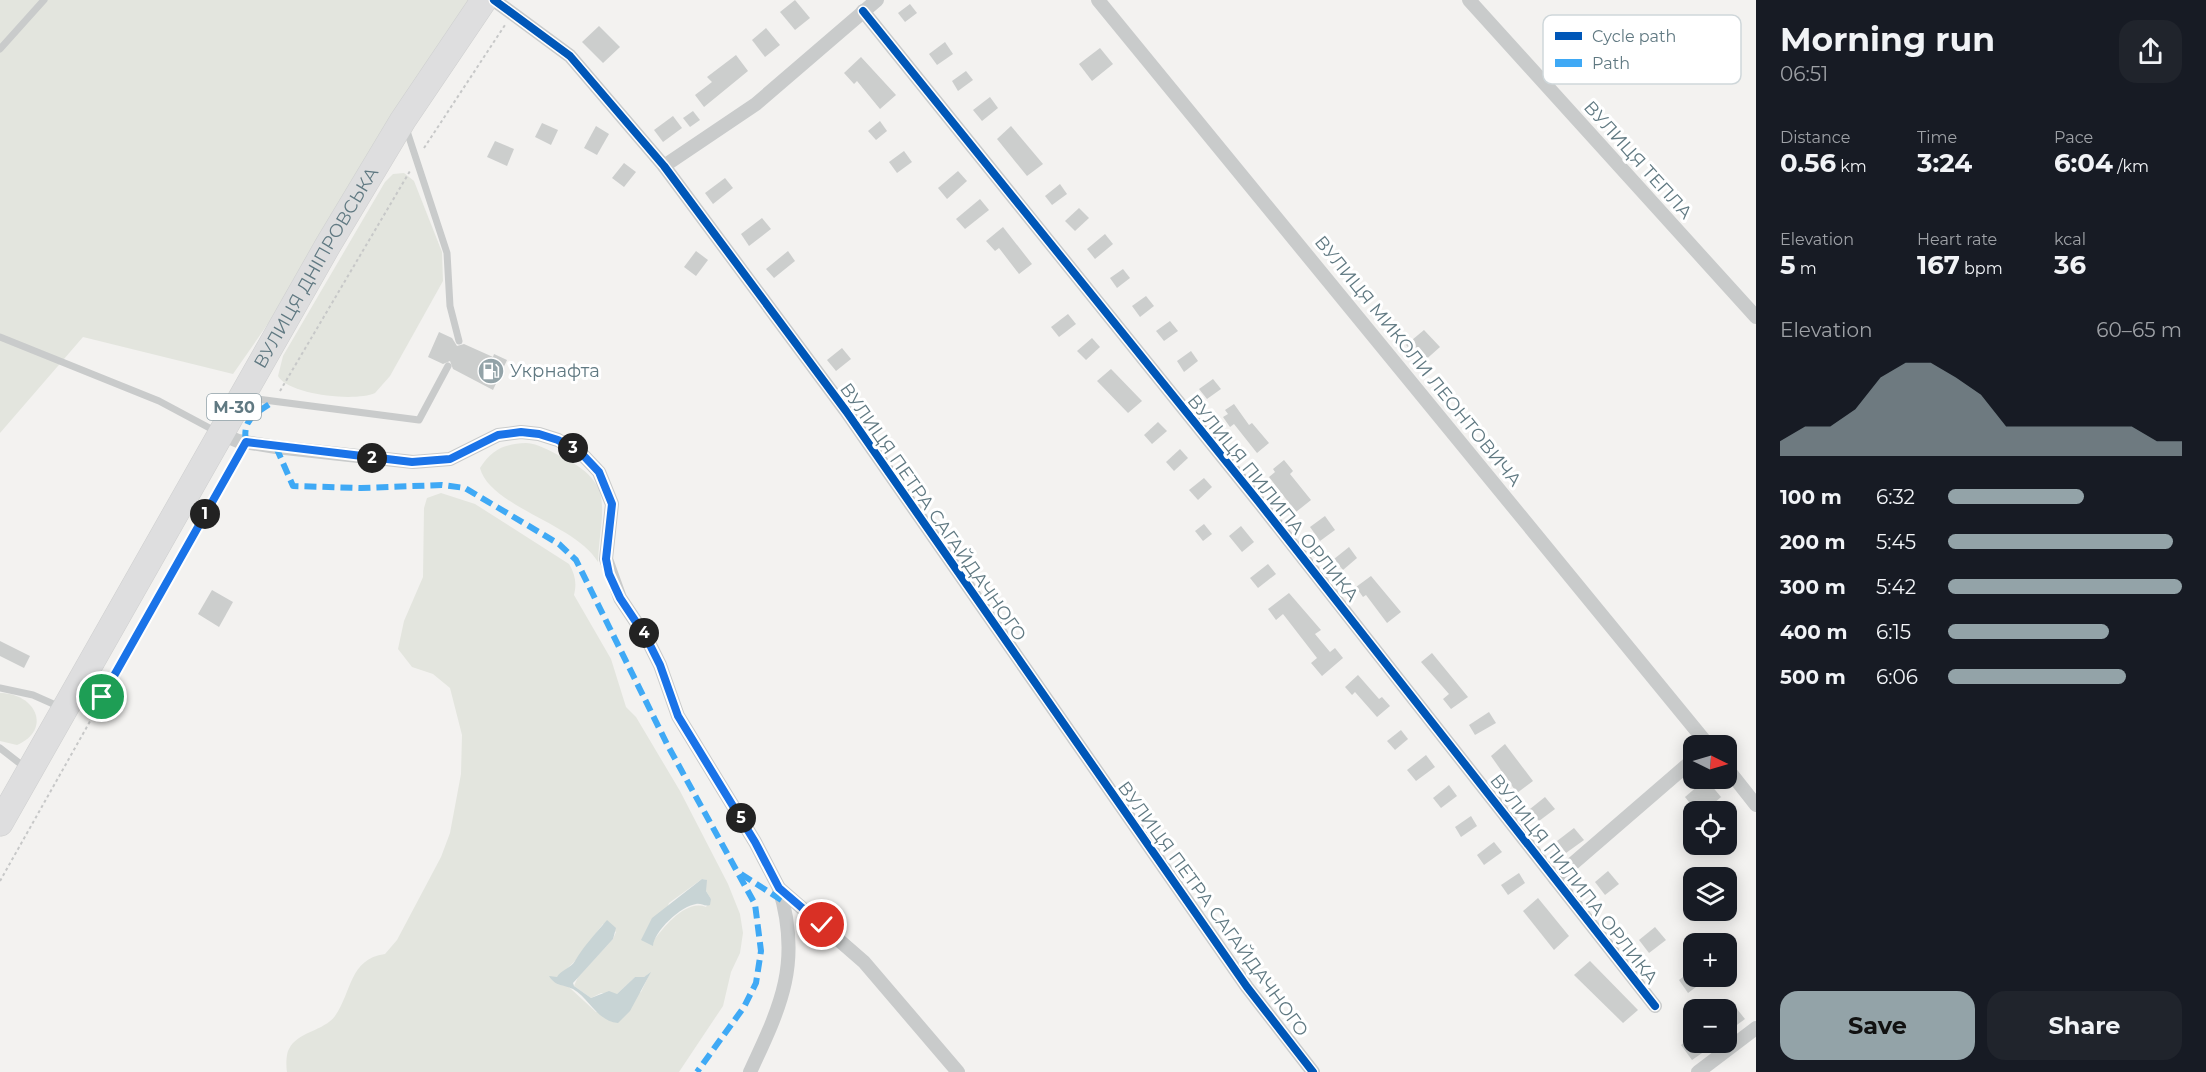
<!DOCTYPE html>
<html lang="en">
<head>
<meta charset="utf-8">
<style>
  :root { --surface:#171b24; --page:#20242c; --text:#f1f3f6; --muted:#9ea1a6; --accent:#93a3a8 }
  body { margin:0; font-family:Montserrat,sans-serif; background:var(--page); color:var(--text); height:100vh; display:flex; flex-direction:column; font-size:22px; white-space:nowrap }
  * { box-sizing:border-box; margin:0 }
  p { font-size:20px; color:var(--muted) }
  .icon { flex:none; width:33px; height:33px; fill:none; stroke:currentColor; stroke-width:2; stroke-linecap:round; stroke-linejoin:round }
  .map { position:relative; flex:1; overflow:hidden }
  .side { display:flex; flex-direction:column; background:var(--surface); width:450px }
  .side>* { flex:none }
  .needle { width:39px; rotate:95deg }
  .controls { position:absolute; left:1683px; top:735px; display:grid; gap:12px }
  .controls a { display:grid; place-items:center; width:54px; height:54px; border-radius:12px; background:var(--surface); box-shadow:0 3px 15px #0003; font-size:30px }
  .pin { position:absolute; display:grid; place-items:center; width:51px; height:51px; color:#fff; margin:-26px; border:3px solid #fff; border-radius:50%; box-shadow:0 2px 6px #0007 }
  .km { position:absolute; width:30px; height:30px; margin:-15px; border-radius:50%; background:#222; color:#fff; font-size:16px; line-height:30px; text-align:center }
  .round { display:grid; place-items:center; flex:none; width:63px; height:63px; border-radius:18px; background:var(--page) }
  .headline { display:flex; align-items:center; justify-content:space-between; height:102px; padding:0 24px }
  h1 { font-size:33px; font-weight:700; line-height:45px }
  .stats { display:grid; grid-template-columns:repeat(3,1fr); gap:9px; height:102px; padding:6px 24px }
  .stats div { display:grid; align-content:center }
  .stats b { font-size:26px; font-weight:700 }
  .stats small { font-size:16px; font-weight:400 }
  .stats p { font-size:16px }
  .chart { height:168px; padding:12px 24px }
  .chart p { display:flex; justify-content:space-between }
  .chart svg { width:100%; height:108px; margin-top:6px; fill:var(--accent); opacity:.7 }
  .action { display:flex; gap:12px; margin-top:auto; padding:12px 24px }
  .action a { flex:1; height:69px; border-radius:18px; background:var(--accent); color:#111; font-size:24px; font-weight:700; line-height:69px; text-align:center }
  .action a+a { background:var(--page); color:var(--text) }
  ul { padding:0 24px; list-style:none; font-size:20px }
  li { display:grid; grid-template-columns:96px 72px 1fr; align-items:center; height:45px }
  li i { height:15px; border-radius:8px; background:var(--accent) }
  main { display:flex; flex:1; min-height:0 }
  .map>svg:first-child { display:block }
</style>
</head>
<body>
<main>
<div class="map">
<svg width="1756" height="1072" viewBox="0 0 1756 1072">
  <rect width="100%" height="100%" fill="#f3f2f0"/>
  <!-- green -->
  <g fill="#e3e5de" fill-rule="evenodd">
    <path d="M0,0H493L233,374L83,337L0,433Z"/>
    <path d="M404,173L414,181L442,252L443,281L390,376L375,393C355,402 289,395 278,376L283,356L385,182L393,174Z"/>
    <path d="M526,443C539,444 548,450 560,456C618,484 600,509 598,562C576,524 490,507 480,468C492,449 504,444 526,443Z"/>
    <path d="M441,493L475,504L569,564C575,574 577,583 574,595L611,659L626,707L636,717L680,791L728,884L740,914L743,933L740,953L731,972L723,1006L679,1072H287C286,1066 286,1054 289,1049C297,1032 324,1031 335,1016C352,992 349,959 385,954L397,940L441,857L450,833L461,774L462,735L450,688L433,674L412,667L398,649L404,621L423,577L424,508L427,498ZM702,879L706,880V891L711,899L706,907C686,899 665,926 654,940L669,903ZM603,924L616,932L613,939L578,977L574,986L591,998L601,993L617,994L635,977H644L650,973L641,992L596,1012L558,977L575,961Z"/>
    <path d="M0,693C35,693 53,729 17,745L0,741Z"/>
  </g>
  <!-- water -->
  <g fill="#c8d4d5">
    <path d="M702,879L707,880L706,891L711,899L710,905C704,907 702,903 696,904C681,906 654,931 653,946L641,940L652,918Z"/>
    <path d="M607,920L616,928L613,939L573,983L574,986L591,998L609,991L617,994L635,977H644L651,972L630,1011L618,1023C597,1021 590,999 573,989C563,984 556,987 549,976L557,977C561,970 571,968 575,961C583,947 596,933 607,920Z"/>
  </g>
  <!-- building -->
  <g fill="#cccecd">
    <path d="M795,0L810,18L795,30L780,12Z"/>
    <path d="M910,4L917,13L905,22L898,13Z"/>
    <path d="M599,26L620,47L603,63L582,42Z"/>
    <path d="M766,28L780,45L765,57L752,40Z"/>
    <path d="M945,42L953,54L937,65L929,54Z"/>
    <path d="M1100,48L1113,64L1092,81L1079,64Z"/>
    <path d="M736,55L748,71L704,107L695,95L712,82L707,77Z"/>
    <path d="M861,57L896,95L880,109L857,81L854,84L844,73Z"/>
    <path d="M966,71L973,80L958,91L952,81Z"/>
    <path d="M990,97L998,108L982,121L973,110Z"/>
    <path d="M693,111L700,120L690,127L683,118Z"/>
    <path d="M673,116L682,128L663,142L654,130Z"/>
    <path d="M880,121L887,131L876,140L868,131Z"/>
    <path d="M542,123L558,130L551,145L535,137Z"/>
    <path d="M596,126L609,134L597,155L584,148Z"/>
    <path d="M1011,126L1043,164L1027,176L997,139Z"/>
    <path d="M495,141L514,149L507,166L487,157Z"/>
    <path d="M904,151L912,162L897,173L889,162Z"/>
    <path d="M624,163L636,172L624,187L612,178Z"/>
    <path d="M958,171L967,181L947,199L938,188Z"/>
    <path d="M725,178L733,188L713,204L705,193Z"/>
    <path d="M1060,184L1067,194L1052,205L1045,196Z"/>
    <path d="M980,199L989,210L965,229L956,219Z"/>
    <path d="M1079,208L1089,218L1075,231L1065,221Z"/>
    <path d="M762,218L771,229L749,246L741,234Z"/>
    <path d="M1003,227L1032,264L1019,274L999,248L995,251L986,241Z"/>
    <path d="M1105,234L1113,244L1095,259L1087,249Z"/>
    <path d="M696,251L708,260L696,276L684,267Z"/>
    <path d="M788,251L795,261L774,278L766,269Z"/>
    <path d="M1123,269L1130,278L1117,288L1110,278Z"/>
    <path d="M1146,296L1154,306L1140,317L1132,306Z"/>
    <path d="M1068,314L1076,324L1059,337L1051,327Z"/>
    <path d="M1170,321L1178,331L1164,341L1156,331Z"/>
    <path d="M1424,330L1440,347L1422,363L1406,345Z"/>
    <path d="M439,332L452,338L457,346L464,344L493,357L494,354L507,360L493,390L453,369L450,361L443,364L428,357Z"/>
    <path d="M1092,338L1100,347L1086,360L1077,351Z"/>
    <path d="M842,348L851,359L836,371L827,360Z"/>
    <path d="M1191,351L1198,361L1184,372L1177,361Z"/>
    <path d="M1111,369L1142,401L1128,413L1097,381Z"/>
    <path d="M1213,379L1221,389L1207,399L1199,389Z"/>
    <path d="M1234,404L1249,425L1252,423L1269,443L1257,453L1234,424L1230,427L1223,417L1228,414L1225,410Z"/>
    <path d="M1158,422L1167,431L1152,444L1144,435Z"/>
    <path d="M1180,449L1188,458L1174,471L1166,462Z"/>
    <path d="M1284,460L1293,471L1290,474L1311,500L1296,512L1269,477L1275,472L1273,469Z"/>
    <path d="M1204,478L1212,487L1198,500L1189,490Z"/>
    <path d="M1325,516L1335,530L1320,541L1310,527Z"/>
    <path d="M1204,524L1212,534L1203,541L1195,531Z"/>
    <path d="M1241,526L1254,542L1242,552L1229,536Z"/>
    <path d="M1349,547L1357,558L1343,570L1334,559Z"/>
    <path d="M1268,564L1276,574L1258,588L1250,578Z"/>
    <path d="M1371,576L1401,612L1387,623L1366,595L1363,597L1356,587Z"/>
    <path d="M212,590L233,602L219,627L198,614Z"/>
    <path d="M1289,593L1321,630L1315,634L1330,652L1335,648L1343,658L1322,676L1311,663L1317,658L1283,614L1276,620L1268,609Z"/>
    <path d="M0,641L30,656L24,668L0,656Z"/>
    <path d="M1432,653L1468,697L1451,709L1443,699L1449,694L1421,662Z"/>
    <path d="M1358,675L1379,699L1382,697L1390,706L1377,717L1355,692L1352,695L1345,687Z"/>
    <path d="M1489,712L1496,723L1475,735L1469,725Z"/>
    <path d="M1401,730L1408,739L1395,750L1387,741Z"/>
    <path d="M1505,744L1533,781L1517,793L1491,756Z"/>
    <path d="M1426,755L1435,767L1416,781L1407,770Z"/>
    <path d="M1706,779L1721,797L1704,812H1697L1685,797Z"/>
    <path d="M1449,785L1457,796L1441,808L1433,798Z"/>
    <path d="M1545,797L1555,809L1539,821L1530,809Z"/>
    <path d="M1471,816L1477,826L1461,837L1455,827Z"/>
    <path d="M1574,828L1584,840L1566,853L1557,841Z"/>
    <path d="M1494,842L1502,852L1484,865L1477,855Z"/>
    <path d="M1608,871L1619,884L1605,895L1595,882Z"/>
    <path d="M1519,873L1525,883L1508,895L1501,885Z"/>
    <path d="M1538,898L1569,936L1554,950L1523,911Z"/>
    <path d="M1655,927L1666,940L1649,953L1639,940Z"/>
    <path d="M1590,961L1638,1010L1623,1023L1574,975Z"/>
    <path d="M1691,971L1700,984L1688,993L1679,980Z"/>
    <path d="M1733,1004L1745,1019L1726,1033V1009Z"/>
    <path d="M1693,1036L1694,1042H1698L1705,1051L1692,1060L1681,1045Z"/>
  </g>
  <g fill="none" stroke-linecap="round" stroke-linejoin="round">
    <defs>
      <g id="highway">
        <path id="s1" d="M0,823L328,245L403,120L484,0"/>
      </g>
    </defs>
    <!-- highway casing -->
    <use href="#highway" stroke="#cecfcf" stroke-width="27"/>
    <!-- path -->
    <g stroke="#c7c8c8" stroke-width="2" stroke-dasharray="3 3" stroke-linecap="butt">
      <path d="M424,148L505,25"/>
      <path d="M280,391L410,171"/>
      <path d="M0,881L190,544L213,498L240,455"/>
    </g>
    <!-- lane -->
    <g stroke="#c9cbcb" stroke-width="7">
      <path d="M0,49L44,0"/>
      <path d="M406,128L447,253L450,306L459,341"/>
      <path d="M0,337L159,401L217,432"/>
      <path d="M249,398L419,420L448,366"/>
      <path d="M0,688L33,695L60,707"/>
      <path d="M0,748L27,769"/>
    </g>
    <!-- street -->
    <g stroke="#c9cbcb" stroke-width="14">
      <path d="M494,0L570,56L664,166L846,411L1247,987L1313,1072"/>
      <path d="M1098,0L1709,746"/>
      <path d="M1469,0L1756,317"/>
      <path d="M863,11L1258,501L1655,1006"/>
      <path d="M664,166L756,104L877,0"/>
      <path d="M219,433L238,441L276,447L413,462L450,459L498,435L521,432L539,434L558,440L582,454L599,472L612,504L606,559L620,598L646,637L660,665L678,716L755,842L779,888L864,962L958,1072"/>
      <path d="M1726,767L1756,805"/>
      <path d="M1555,879L1694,759"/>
      <path d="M750,1072C781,1006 802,962 779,888"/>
      <path d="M1698,1072L1756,1028"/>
    </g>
    <!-- highway -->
    <use href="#highway" stroke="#dededf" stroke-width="26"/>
    <!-- quiet -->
    <g stroke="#3fa9f5" stroke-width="6" stroke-dasharray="12 6" stroke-linecap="butt">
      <path d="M246,442C242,418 256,414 274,401"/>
      <path d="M276,447L293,486L361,488L442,485L465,488L559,544L576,560L668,746L755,904L761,951L756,983L744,1007L697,1072"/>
      <path d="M741,874L783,901"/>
    </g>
    <defs>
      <g id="cycleway">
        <path d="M494,0L570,56L664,166L846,411L1247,987L1313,1072"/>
        <path d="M863,11L1258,501L1655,1006"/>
      </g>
    </defs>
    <!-- cycleway casing -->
    <use href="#cycleway" stroke="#fff" stroke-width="11"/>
    <!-- cycleway -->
    <use href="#cycleway" stroke="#0057b8" stroke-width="8"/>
  </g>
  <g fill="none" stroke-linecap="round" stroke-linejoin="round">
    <defs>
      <path id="route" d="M102,697L246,442L412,462L450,459L498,435L521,432L539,434L558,440L582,454L599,472L612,504L606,559L609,574L620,598L646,637L660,665L678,716L755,842L779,888L822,925"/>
    </defs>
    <!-- route casing -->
    <use href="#route" stroke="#fff" stroke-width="12"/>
    <!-- route -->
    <use href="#route" stroke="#1a73e8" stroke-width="8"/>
  </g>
  <!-- icons -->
  <defs>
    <symbol id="fuel-disc" viewBox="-11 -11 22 22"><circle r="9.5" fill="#93a3a8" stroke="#fff"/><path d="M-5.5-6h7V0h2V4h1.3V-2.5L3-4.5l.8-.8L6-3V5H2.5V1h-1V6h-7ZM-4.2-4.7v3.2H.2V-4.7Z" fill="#fff"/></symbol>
  </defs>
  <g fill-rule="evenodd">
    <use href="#fuel-disc" x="476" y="356" width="30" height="30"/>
  </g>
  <g text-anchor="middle" stroke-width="6" stroke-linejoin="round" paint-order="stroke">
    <!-- shield labels -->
    <rect fill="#fff" stroke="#90a1a8" stroke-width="1.5" x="207" y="394" width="54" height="26" rx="4.5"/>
    <g font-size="16" font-weight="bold" fill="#607982">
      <text x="234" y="413">М-30</text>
    </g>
    <!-- street labels -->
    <g font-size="18" fill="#607982" stroke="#fff">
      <text transform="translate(1638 160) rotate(48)" y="6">ВУЛИЦЯ ТЕПЛА</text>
      <text dy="6" stroke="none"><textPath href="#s1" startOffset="639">ВУЛИЦЯ ДНІПРОВСЬКА</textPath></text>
      <text transform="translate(1418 361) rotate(51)" y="6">ВУЛИЦЯ МИКОЛИ ЛЕОНТОВИЧА</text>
      <text transform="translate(1273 498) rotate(51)" y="6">ВУЛИЦЯ ПИЛИПА ОРЛИКА</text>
      <text transform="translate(933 512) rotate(55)" y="6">ВУЛИЦЯ ПЕТРА САГАЙДАЧНОГО</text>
      <text transform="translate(1574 879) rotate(52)" y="6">ВУЛИЦЯ ПИЛИПА ОРЛИКА</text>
      <text transform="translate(1213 909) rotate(54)" y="6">ВУЛИЦЯ ПЕТРА САГАЙДАЧНОГО</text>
    </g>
    <!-- poi labels -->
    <g font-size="18" fill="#607982" stroke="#fff" text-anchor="start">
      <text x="510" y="377">Укрнафта</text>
    </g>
  </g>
  <!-- legend -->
  <rect x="1543" y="15" width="198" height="69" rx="9" fill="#fff" stroke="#cfd7da" stroke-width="1.5"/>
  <rect x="1555" y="32" width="27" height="8" fill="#0057b8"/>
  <rect x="1555" y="59" width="27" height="8" fill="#3fa9f5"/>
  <g font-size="16" fill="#607982">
    <text x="1592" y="42">Cycle path</text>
    <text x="1592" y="69">Path</text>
  </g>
</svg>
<div class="controls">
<a><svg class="needle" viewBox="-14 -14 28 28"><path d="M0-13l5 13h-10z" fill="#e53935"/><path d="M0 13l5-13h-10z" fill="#9ea1a6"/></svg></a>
<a><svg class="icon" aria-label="locate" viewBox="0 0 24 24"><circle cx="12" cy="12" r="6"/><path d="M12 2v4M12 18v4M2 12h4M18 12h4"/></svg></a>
<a><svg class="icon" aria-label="layers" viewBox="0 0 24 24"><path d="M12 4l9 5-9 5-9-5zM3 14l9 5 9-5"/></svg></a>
<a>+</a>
<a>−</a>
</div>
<div class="pin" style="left:102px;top:697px;background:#1e9e55"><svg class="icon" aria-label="arrive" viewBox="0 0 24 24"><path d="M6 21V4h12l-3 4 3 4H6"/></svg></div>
<div class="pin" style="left:822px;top:925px;background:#d93025"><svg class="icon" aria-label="check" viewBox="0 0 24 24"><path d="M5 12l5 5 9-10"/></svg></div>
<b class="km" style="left:205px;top:514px">1</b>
<b class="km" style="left:372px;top:458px">2</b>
<b class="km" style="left:573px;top:448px">3</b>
<b class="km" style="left:644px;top:633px">4</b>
<b class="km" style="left:741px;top:818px">5</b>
</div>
<section class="side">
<div class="headline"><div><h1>Morning run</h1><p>06:51</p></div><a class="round"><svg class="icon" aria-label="share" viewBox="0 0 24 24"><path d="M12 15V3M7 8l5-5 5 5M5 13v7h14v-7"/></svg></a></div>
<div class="stats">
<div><p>Distance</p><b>0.56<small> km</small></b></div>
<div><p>Time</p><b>3:24</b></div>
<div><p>Pace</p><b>6:04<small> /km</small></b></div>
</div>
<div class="stats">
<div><p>Elevation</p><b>5<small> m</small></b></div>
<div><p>Heart rate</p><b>167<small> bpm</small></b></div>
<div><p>kcal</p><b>36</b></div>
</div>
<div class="chart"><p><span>Elevation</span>60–65 m</p>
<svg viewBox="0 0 160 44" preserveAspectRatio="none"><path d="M0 44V38L10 32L20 32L30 25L40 12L50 6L60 6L70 12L80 19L90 32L100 32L110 32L120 32L130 32L140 32L150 38L160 38V44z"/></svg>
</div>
<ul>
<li><b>100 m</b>6:32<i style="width:58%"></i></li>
<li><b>200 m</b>5:45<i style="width:96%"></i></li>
<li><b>300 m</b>5:42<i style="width:100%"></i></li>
<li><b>400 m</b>6:15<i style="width:69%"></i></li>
<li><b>500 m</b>6:06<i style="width:76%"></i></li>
</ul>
<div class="action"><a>Save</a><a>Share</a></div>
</section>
</main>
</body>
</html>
